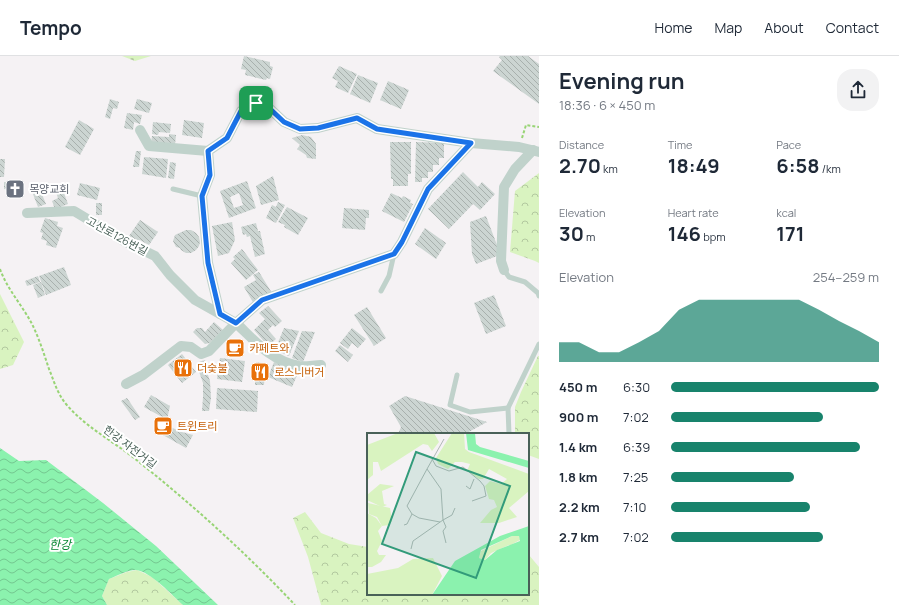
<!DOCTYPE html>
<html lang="en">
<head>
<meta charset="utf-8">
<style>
  :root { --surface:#fff; --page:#f2f2f3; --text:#1f2937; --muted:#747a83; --line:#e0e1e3; --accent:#18836c }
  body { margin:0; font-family:Manrope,"Noto Sans KR",sans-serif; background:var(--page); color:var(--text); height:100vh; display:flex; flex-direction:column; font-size:15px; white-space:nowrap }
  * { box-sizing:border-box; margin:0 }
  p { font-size:13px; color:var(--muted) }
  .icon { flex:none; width:22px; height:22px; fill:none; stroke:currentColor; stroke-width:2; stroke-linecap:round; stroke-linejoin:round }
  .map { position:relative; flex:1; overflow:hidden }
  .panel { display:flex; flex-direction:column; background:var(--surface); width:360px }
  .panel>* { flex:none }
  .pin { position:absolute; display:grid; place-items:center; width:34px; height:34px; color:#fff; margin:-17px; border-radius:8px; box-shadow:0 2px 6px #0006 }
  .round { display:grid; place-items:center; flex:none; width:42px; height:42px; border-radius:16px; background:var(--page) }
  .head { display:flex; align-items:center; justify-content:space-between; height:68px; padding:0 20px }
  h1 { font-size:22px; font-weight:700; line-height:30px }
  .figures { display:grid; grid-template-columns:repeat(3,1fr); gap:6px; height:68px; padding:4px 20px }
  .figures div { display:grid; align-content:center }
  .figures b { font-size:20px; font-weight:700 }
  .figures small { font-size:11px; font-weight:400 }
  .figures p { font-size:11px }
  .chart { height:112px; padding:8px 20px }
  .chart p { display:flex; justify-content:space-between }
  .chart svg { width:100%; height:72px; margin-top:4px; fill:var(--accent); opacity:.7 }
  ul { padding:0 20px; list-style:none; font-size:13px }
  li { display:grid; grid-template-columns:64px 48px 1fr; align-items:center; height:30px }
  li i { height:10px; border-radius:5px; background:var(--accent) }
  header { display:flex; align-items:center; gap:24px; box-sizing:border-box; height:56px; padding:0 20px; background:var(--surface); border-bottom:1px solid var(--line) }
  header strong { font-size:19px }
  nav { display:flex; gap:22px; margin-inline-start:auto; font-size:14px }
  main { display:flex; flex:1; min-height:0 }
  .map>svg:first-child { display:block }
</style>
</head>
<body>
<header>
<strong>Tempo</strong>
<nav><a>Home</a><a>Map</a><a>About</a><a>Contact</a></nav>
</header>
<main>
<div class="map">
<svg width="539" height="549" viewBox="0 0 539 549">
  <defs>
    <pattern id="forest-crowns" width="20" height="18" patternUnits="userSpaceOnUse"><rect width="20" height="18" fill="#d9f3c0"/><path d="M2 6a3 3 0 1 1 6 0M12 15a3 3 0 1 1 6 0" fill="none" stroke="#b2c89f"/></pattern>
    <pattern id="cemetery-stones" width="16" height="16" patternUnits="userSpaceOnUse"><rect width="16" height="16" fill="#d9f3c0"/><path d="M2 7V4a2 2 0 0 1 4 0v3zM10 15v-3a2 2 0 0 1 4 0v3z" fill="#b2c89f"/></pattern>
    <pattern id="water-waves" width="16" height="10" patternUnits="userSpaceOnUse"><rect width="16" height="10" fill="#8bf2ae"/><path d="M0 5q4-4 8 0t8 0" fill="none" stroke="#74c790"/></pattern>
    <pattern id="building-back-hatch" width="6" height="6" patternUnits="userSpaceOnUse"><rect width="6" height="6" fill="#ccd5d2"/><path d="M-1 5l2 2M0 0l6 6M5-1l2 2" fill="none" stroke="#a8b0ad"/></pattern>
  </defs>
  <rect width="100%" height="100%" fill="#f5f2f4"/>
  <!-- green -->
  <path fill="#d9f3c0" d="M137,514L152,521L183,549H107L102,540L109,523L127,516Z"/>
  <!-- forest -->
  <g fill="url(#forest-crowns)">
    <path d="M539,117V207L535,205L510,196L515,135Z"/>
    <path d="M0,238L24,286L13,309L0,313Z"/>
    <path d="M538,300H539V403L528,399V378H516L515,376V351L521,336Z"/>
    <path d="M305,456L321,477L349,488L368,491V538H528V476L529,499L539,511V549H321L308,501L293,462Z"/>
    <path d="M138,519L151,524L177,549H111L109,534L120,525Z"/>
  </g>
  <!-- cemetery -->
  <path fill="url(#cemetery-stones)" d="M122,0H151L135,5Z"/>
  <!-- water -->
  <path fill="url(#water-waves)" d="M0,392L19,405L46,404L103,447L156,490L218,549H183C173,540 150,515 136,514C127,514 117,520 109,523L102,540L107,549H0Z"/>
  <!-- building -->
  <g fill="url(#building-back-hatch)" fill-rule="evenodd">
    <path d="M244,0L270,6V10L273,11L270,23L267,22L266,24L245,19L246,14L241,13Z"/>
    <path d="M500,0H528L539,8V48L493,15L502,4L499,1Z"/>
    <path d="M339,10L357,18L348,37L335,31L338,25L332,22Z"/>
    <path d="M358,19L378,27L370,47L350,38Z"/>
    <path d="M388,25L409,34L401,53L380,44Z"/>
    <path d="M110,43L119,46L117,53L113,52L110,63L105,61Z"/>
    <path d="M137,43L152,47L149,57L134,53Z"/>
    <path d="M127,57L142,59L140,68L134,66L133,74L124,72Z"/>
    <path d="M79,64L94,73L80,99L65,91Z"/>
    <path d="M184,64L204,67L202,82L182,79Z"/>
    <path d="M153,66L171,68L170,77L159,76L158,79L152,78Z"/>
    <path d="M169,78L176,79L175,89L151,86L152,80L169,81Z"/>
    <path d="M302,79L311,81L316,88V103L307,102L306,99L297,93L300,89L292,82Z"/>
    <path d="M390,86H411V118H408V130H393V123H391Z"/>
    <path d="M416,86L444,87V102H439V109H433V116H428V122H422V126H415Z"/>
    <path d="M136,95H141L139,111H133Z"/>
    <path d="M144,101L168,103L166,122L142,118Z"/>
    <path d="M0,103H5L4,121H0Z"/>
    <path d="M170,106L176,107L174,123L168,122Z"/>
    <path d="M463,116L478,131L482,126L495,138L480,154L473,148L449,173L428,153Z"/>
    <path d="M273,120L279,144L261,149L256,130Z"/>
    <path d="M247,125L256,152L229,162L220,135ZM239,137L243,149L234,152L230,141Z"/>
    <path d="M4,126L21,128L20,138L11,137L12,134L4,133Z"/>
    <path d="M48,126L51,132L41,136L46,148L38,151L31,133Z"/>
    <path d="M80,127L100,132L97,144L77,139Z"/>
    <path d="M61,129L68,148L55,153L52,145L58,142L54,131Z"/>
    <path d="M391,137L402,142L403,140L411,144L410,147L413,148L404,166L382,155Z"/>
    <path d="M278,146L285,149L276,167L266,162L272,149L276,151Z"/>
    <rect x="96" y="147" width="6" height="12"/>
    <path d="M287,151L308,162L298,179L284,171L285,169L278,166Z"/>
    <path d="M344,152L369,154V162H366L365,174L342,172Z"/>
    <path d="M486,160L497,189V200L476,208L472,198L470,166Z"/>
    <path d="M45,162L58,166L57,170L63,172L56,192L46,189L47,185L41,183L43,177L40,176Z"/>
    <path d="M140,164L158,176L149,189L140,184L139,186L129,180Z"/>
    <path d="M232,166L235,184L229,197L218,200L212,170Z"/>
    <path d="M256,167L258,175H260L265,198L255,201L250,180L247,181L246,178L243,179L241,171Z"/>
    <path d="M425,172L446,187L436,203L415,188Z"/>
    <path d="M186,174H191L196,177L199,181L200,186L199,190L196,194L191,197H186L181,194L180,192L176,191L173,185L175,179Z"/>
    <path d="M242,193L258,214L246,224L231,207L235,203L233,201Z"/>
    <path d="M64,211L71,229L46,239L39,220Z"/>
    <path d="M259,216L272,237L254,248L244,231L256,224L253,219Z"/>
    <path d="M38,220L40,226L27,230L25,225Z"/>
    <path d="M41,226L45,239L38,242L33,229Z"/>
    <path d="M494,239L506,270L486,278L474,247Z"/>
    <path d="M268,250L282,265L275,271L273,269L268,274L276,283L268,290L254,274L265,263L259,257Z"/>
    <path d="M367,251L386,282L374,290L354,259Z"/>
    <path d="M214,266L223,274L210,287L205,288L193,276L197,272H202L205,276Z"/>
    <path d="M284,272L299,275L289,300L275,294Z"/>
    <path d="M352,272L366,283L358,292L352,287L348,293L340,287Z"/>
    <path d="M302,275L315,276L303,306L292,302Z"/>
    <path d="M234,285L245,296L242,299L230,296L226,292Z"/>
    <path d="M340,289L353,299L348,306L335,295Z"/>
    <path d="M182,298L196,316L182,327L168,309Z"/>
    <path d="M220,302L245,305L242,326L217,323Z"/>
    <path d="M205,304L209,315L207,316L210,325L211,342L209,355H202L203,341V327L196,307Z"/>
    <path d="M256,306L266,307L264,329H255Z"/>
    <path d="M274,306L298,317L292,331L268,321Z"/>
    <path d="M217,332L258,335L257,356L216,353Z"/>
    <path d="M151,339L170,350L166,368L178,375L193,379L186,392L154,374L162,361L144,351Z"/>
    <path d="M405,340L487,366L465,378H398L401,371L389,350Z"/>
    <path d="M127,342L140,361L135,364L121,345Z"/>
  </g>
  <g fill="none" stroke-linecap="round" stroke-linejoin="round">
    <!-- path -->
    <g stroke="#98d475" stroke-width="2" stroke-dasharray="3 2" stroke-linecap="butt">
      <path d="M522,82L526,69L539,71"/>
      <path d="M0,213C7,233 22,249 32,268C39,282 44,298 49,313C54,325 57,337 66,348C86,372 115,386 139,406C194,450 247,498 295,549"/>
    </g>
    <!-- service -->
    <g stroke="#c0d2cb" stroke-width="5">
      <path d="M173,133L202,140"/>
      <path d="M504,214L509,221L525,226L538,237L539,240"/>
      <path d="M381,235L389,220L394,198"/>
      <path d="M457,319L450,349L470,356L508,352"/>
      <path d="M509,378L508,352L539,288"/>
    </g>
    <!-- minor -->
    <g stroke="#c0d2cb" stroke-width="10">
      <path d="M140,74L149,90L208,95"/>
      <path d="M27,157L74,155L124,185L155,200L170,219L195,244L236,267L262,244L394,198L402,186L428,133L471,87L519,91L539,96"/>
      <path d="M504,214L501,205L504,131L515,113L533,94"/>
      <path d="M220,258L208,207L202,140L210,119L208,95L227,82L241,55L256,47L268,51L284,66L300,73L318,72L357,62L377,73L471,87"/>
      <path d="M126,328L143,319L181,290L191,291L201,298L209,295L236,267C255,285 271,305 299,310C306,311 314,309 321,309"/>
    </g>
  </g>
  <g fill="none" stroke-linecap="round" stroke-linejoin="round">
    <defs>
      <path id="route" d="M256,47L268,51L284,66L300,73L318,72L357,62L377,73L471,87L428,133L402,186L394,198L262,244L236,267L220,258L208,207L202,140L210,119L208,95L227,82L241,55Z"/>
    </defs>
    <!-- route casing -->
    <use href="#route" stroke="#fff" stroke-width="8"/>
    <!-- route -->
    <use href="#route" stroke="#1a73e8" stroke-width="5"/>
  </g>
  <!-- icons -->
  <defs>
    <symbol id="church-square" viewBox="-11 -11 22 22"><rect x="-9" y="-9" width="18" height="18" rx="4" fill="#6b7280" stroke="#fff"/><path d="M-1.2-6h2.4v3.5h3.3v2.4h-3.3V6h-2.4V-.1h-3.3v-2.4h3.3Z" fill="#fff"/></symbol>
    <symbol id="cafe-square" viewBox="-11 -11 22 22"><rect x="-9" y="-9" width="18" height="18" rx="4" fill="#e8710a" stroke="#fff"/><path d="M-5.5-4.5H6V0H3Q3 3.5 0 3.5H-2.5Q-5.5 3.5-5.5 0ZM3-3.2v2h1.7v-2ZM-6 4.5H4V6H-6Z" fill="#fff"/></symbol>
    <symbol id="restaurant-square" viewBox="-11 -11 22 22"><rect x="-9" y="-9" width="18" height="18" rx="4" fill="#e8710a" stroke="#fff"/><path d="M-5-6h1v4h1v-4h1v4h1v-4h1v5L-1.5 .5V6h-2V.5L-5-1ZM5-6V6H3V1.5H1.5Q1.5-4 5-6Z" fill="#fff"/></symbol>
  </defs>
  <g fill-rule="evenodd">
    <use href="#church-square" x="4" y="122" width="22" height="22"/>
    <use href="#cafe-square" x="224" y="281" width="22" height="22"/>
    <use href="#restaurant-square" x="172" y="301" width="22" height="22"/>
    <use href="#restaurant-square" x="249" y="305" width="22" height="22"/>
    <use href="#cafe-square" x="152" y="359" width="22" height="22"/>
  </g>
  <g text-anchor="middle" stroke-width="4" stroke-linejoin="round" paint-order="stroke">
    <!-- worship labels -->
    <g font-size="11" fill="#5b616d" stroke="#fff" text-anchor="start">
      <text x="29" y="137">목양교회</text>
    </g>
    <!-- street labels -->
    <g font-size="11" fill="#496158" stroke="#fff">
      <text transform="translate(117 180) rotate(29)" y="4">고산로126번길</text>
      <text transform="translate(130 391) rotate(37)" y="4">한강 자전거길</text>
    </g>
    <!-- food labels -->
    <g font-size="11" fill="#c56008" stroke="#fff" text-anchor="start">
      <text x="249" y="296">카페트와</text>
      <text x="197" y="316">더숯불</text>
      <text x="274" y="320">로스니버거</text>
      <text x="177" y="374">트윈트리</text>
    </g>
    <!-- water labels -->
    <g font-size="12" font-style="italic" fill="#088733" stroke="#fff">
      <text x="60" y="493">한강</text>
    </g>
  </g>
  <!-- overview -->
  <g transform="translate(367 377)">
    <rect width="162" height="162" fill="#f5f2f4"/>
    <path d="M145,103H152L153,107L124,120L118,127L112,125L114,118Z" fill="#d9f3c0"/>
    <path d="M31,0H67L72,9L65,18L61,12L56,11L14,38L11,29H6V42L0,47V12ZM85,0H97L98,16L102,19L162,41V58L142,75L150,84L132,90H113L124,77L130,74L127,67L122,66L118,53L123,48L134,51L140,46L122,36L116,46H112L100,38L103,31L95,29H88L81,36L71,31L69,25ZM13,51L27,53L15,58L17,71L20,72L15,74L0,67V62ZM0,80L9,85L15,93L11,98L15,108L10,118L12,122H19L14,129L5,134H0ZM146,104H152V107L144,112H136L135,109ZM132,111V115L114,126L115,118ZM66,125L75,143L65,162H0V141L31,135L46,126Z" fill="#d9f3c0"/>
    <path d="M1,70L23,75L25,88L22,92L15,93L10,84L2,81Z" fill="#d9f3c0"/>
    <path d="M99,0H108L109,11L113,14L162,28V35L101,17ZM162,93V162H65L88,128L133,103ZM145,103H152L153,108L130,117L118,127L112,125L114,117Z" fill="#8bf2ae" fill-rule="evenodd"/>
    <path fill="none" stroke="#b0b8b6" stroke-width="1" d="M65,26L69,33L82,38L96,34L113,48L117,53L119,63L105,68M60,36L40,73L45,81L52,85L73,89M99,53L103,56L107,46M37,92L40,91L45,81M79,110L76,98L79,94L76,87L85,82L88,75M44,116L46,108L76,87L74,56L60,36L77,6"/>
    <path fill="#329b7a" fill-opacity="0.15" stroke="#329b7a" stroke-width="2" d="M49,19L143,53L109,145L15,111Z"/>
    <rect width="162" height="162" fill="none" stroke="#496158" stroke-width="2"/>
  </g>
</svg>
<div class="pin" style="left:256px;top:47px;background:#1e9e55"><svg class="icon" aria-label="arrive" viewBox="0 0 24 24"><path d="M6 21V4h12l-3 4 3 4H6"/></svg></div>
</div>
<section class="panel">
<div class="head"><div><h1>Evening run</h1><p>18:36 · 6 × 450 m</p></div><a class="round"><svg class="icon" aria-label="share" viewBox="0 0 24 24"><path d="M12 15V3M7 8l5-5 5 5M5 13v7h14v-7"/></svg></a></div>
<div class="figures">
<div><p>Distance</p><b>2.70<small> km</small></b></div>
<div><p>Time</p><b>18:49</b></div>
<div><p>Pace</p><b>6:58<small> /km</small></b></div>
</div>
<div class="figures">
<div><p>Elevation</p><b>30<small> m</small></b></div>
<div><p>Heart rate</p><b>146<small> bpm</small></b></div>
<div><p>kcal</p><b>171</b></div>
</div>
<div class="chart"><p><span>Elevation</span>254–259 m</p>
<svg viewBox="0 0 160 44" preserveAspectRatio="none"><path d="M0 44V32L10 32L20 38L30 38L40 32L50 25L60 12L70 6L80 6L90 6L100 6L110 6L120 6L130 12L140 19L150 25L160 32V44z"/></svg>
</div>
<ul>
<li><b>450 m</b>6:30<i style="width:100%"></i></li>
<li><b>900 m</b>7:02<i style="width:73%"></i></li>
<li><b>1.4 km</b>6:39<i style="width:91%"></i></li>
<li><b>1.8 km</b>7:25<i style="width:59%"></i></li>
<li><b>2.2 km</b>7:10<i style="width:67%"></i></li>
<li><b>2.7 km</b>7:02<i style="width:73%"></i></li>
</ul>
</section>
</main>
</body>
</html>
